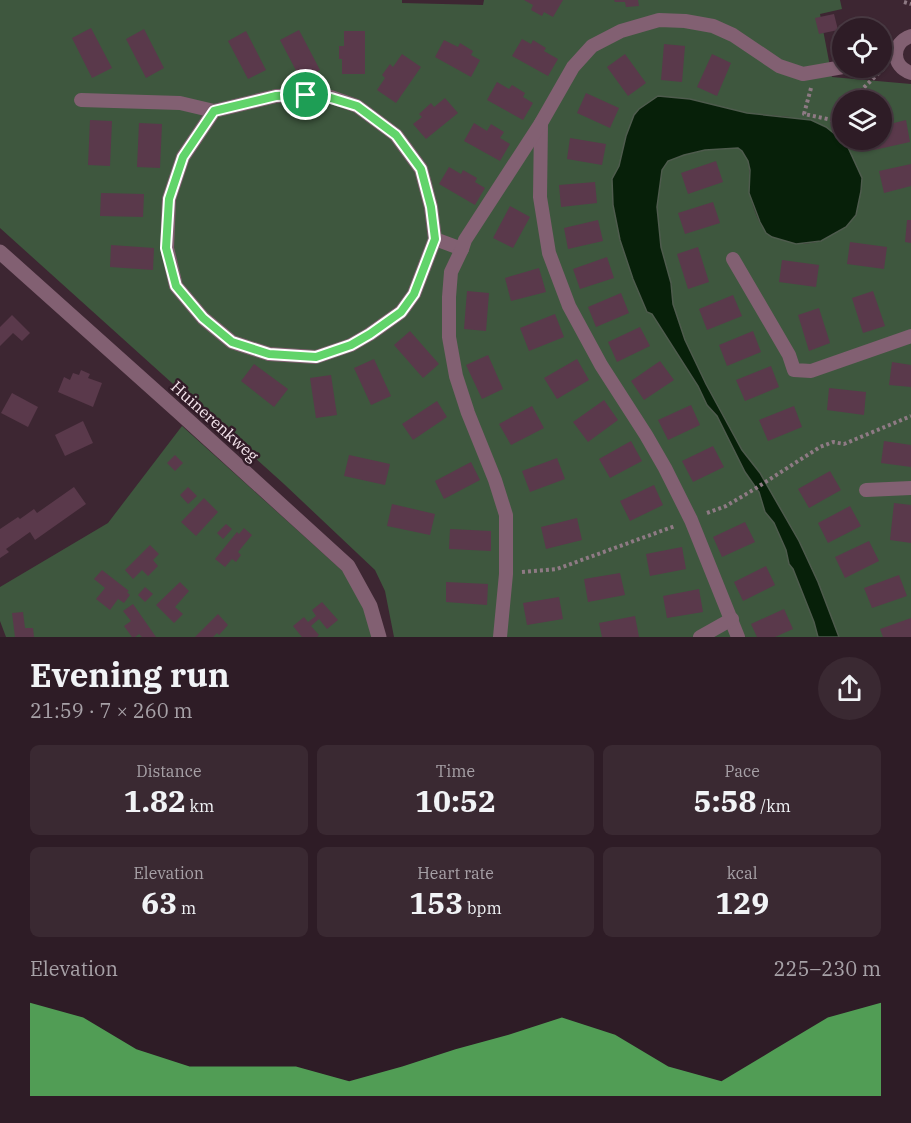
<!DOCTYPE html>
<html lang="en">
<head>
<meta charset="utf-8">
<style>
  :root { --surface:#2e1c26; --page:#3a2932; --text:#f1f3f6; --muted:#a7a1a7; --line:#493a43; --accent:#61d46a }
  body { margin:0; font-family:"IBM Plex Serif",serif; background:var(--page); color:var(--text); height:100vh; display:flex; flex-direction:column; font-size:22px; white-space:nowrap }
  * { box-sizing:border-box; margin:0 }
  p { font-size:20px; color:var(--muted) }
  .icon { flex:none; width:33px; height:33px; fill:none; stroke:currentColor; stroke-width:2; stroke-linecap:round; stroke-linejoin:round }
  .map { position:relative; height:637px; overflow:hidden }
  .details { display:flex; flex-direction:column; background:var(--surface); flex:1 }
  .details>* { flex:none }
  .buttons { position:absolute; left:832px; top:18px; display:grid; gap:12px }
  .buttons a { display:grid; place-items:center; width:60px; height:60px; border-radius:50%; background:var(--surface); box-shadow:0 2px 4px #0004,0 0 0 2px var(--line); font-size:30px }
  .pin { position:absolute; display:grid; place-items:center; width:51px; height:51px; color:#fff; margin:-26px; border:3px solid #fff; border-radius:50%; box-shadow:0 2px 6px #0007 }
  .round { display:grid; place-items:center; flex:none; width:63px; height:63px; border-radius:32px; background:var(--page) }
  .head { display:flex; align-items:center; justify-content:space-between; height:102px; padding:0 30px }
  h1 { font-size:33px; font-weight:800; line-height:45px }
  .metrics { display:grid; grid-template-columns:repeat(3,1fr); gap:9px; height:102px; padding:6px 30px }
  .metrics div { display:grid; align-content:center; border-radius:9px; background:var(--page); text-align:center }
  .metrics b { font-size:30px; font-weight:800 }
  .metrics small { font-size:16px; font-weight:400 }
  .metrics p { font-size:16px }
  .chart { height:168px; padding:12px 30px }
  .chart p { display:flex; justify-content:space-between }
  .chart svg { width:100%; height:108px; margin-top:6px; fill:var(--accent); opacity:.7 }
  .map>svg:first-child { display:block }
</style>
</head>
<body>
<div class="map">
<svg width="911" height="637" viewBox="0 0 911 637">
  <rect width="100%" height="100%" fill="#3d2632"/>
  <!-- green -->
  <g fill="#3e573e" fill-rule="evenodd">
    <path d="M0,0H402V3L483,5L484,0H840L842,9L820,14L832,77L911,84V637H839L799,541L760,473L742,450L706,384L685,340L673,304L671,283L661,247L657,207L662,170L668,161L684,155L705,150L738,148C756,162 746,177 750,195C752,204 760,228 767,233C771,235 776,237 780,238C798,245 802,245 821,241L790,117L747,113L690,99L626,136L619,166L612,179L613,205L620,240L633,279L647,312L652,314L698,386L707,405L717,416L745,472L759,492L765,511L774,523L786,550L789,564L793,569L814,622L818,637H394L385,591L375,570L284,484L0,228ZM843,100H882V140H843Z"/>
    <path d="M182,426L357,584L373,637H6L0,621V587L108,523Z"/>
  </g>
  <!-- water -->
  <path fill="#072009" stroke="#4e5b4d" stroke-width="1.5" d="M658,96L690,99L747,113L811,120L826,127L846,143L862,178L861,191L856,215L846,227L821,241L796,244L772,237L766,233L760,222L749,193L750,170L748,161L742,151L738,148L705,150L684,155L668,161L662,170L657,207L661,247L671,283L673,304L685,340L706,384L742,450L760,473L799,541L818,582L839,637H818L814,622L793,569L789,564L786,550L774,523L765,512L759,492L745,472L717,416L707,405L698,386L652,314L647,312L633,279L620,240L613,205L612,179L619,166L626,136L634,115L639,109Z"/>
  <!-- building -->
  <g fill="#5a394b">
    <path d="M524,0H563L553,17L544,12L542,16L531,10L533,5Z"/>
    <path d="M614,0H638L639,6L626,7L625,2H615Z"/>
    <path d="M834,14L838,30L819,34L815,18Z"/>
    <path d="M91,28L112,68L92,78L72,38Z"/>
    <path d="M144,29L164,68L146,78L126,39Z"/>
    <path d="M299,30L320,70L301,80L280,40Z"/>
    <path d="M246,31L266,70L248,79L228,41Z"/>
    <path d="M344,31H365V74H342V59H339V46H344Z"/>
    <path d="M843,33V53H840L836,34Z"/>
    <path d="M522,39L531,44L533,40L546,48L544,51L558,59L548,76L512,56Z"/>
    <path d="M444,40L458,47L460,43L473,51L471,55L480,60L471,77L435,57Z"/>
    <path d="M664,44L685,46L682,82L661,80Z"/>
    <path d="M402,54L421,67L396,103L377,90L385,78L382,75L390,64L393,67Z"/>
    <path d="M625,54L646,83L628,96L607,67Z"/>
    <path d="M712,54L731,63L717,96L697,87Z"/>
    <path d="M497,82L509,89L512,85L525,93L523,97L533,103L523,120L487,100Z"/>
    <path d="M586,93L619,108L610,128L577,113Z"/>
    <path d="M445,98L458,113L426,139L413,124L422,117L419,114L431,103L434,107Z"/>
    <path d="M90,120L112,121L110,166L88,165Z"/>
    <path d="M906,120L910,142L874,150L872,140H882V126Z"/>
    <path d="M139,123L162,124L160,168L137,167Z"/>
    <path d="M474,123L487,131L491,124L504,132L500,138L510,144L500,161L464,141Z"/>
    <path d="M570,138L606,144L602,165L567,159Z"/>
    <path d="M716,161L723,182L688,194L681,173Z"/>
    <path d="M911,164V186L884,193L879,171Z"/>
    <path d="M449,167L461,174L463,170L477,178L475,182L485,188L475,205L439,184Z"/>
    <path d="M595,182L597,203L561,207L559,185Z"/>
    <path d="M101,193L144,194L143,217L100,216Z"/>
    <path d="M713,202L720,223L685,234L678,213Z"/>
    <path d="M510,206L530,217L513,248L493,238Z"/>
    <path d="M598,220L603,241L568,249L564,228Z"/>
    <path d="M907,220H911V243L905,242Z"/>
    <path d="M850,242L887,247L884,269L847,264Z"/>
    <path d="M111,245L154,248L153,270L110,267Z"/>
    <path d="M698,247L709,282L688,289L677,254Z"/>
    <path d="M607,257L614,278L580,289L573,269Z"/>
    <path d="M782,260L819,265L816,287L779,282Z"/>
    <path d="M539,268L546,292L511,301L505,278Z"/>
    <path d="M467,291L489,293L486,331L464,329Z"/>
    <path d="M873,291L885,326L863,333L852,298Z"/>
    <path d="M621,293L629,313L596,327L588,307Z"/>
    <path d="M733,295L742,316L707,330L699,309Z"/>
    <path d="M819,308L830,343L809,351L798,315Z"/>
    <path d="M555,314L564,337L529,351L520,328Z"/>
    <path d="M12,315L30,333L22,341L13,333L0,346V327Z"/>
    <path d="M640,327L650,346L617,362L608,342Z"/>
    <path d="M410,331L439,364L423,378L394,345Z"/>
    <path d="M753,331L761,352L727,366L719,345Z"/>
    <path d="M488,355L503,389L482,399L466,365Z"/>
    <path d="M374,359L391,396L371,405L354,368Z"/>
    <path d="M577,359L589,380L557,399L544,378Z"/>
    <path d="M660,361L674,380L644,400L631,381Z"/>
    <path d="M892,362L911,365V387L889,385Z"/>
    <path d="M254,364L288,389L274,407L241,381Z"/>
    <path d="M771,366L779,387L745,401L736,380Z"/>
    <path d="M81,370L90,374L88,378L102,383L93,407L58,392L64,377L70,380L73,373L79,375Z"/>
    <path d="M331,375L337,415L316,418L310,378Z"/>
    <path d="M829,388L866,392L864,415L827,410Z"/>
    <path d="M12,393L38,407L28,427L1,413Z"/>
    <path d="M604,400L618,420L588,442L573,422Z"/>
    <path d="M437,401L447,417L413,440L402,424Z"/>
    <path d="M691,405L700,425L668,440L658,420Z"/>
    <path d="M532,406L544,428L511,445L499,424Z"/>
    <path d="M794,406L802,427L768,441L759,420Z"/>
    <path d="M83,421L93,443L65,456L55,435Z"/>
    <path d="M631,441L642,461L610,478L599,459Z"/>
    <path d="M884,441L911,445V467L881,463Z"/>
    <path d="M713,446L724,467L693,482L682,461Z"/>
    <path d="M175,455L183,463L175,471L167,463Z"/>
    <path d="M349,455L390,464L385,485L344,476Z"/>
    <path d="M557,458L565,479L530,492L522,471Z"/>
    <path d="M471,462L480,480L444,499L435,481Z"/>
    <path d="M830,471L841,490L809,508L798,489Z"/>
    <path d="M654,485L663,505L630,521L620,501Z"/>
    <path d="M74,487L86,504L35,540L30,532L6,549L9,552L0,558V529L18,517L20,519L34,509L37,513Z"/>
    <path d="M188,487L197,496L188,504L180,495Z"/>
    <path d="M204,498L218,512L196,536L181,522Z"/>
    <path d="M894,503L911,505V543L890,540Z"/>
    <path d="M392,504L435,514L430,535L387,526Z"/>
    <path d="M850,506L861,526L828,543L818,523Z"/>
    <path d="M577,518L582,540L546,549L541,527Z"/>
    <path d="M745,522L755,542L722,557L713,537Z"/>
    <path d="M226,524L232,529L223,539L217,533Z"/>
    <path d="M244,528L252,535L238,552L241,555L236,562L232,559L225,567L215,559L237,532L239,534Z"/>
    <path d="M450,529L491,531V551L449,549Z"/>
    <path d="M869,541L879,561L845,578L835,557Z"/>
    <path d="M150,545L159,554L153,560L158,566L148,576L142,570L133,579L125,570Z"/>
    <path d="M682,547L686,569L650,576L646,554Z"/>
    <path d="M766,566L775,585L743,601L734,582Z"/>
    <path d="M102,570L129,591L127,592L130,595L124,603L118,599L110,610L96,599L105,588L94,579Z"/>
    <path d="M620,573L625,595L588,602L584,579Z"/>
    <path d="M899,575L907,596L872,608L864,588Z"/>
    <path d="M180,582L189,591L175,607L183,614L174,623L156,605Z"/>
    <path d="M446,582L488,584L487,605L446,602Z"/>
    <path d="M145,587L153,594L145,602L138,595Z"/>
    <path d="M699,589L703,612L667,618L663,596Z"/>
    <path d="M559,597L563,619L527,625L523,603Z"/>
    <path d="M322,602L338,620L327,629L319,619L311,626L319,635L317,637H302L293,626L304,617L308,622L316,616L312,610Z"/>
    <path d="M133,604L156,637H142L139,634L135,637H132L124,626L131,621L123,611Z"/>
    <path d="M784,609L793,629L775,637H757L751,624Z"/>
    <path d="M23,612L25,628H33L34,637H15L12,613Z"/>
    <path d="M218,614L228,625L219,635L217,633L213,637H195Z"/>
    <path d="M635,616L639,637H602L599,623Z"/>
    <path d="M911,618V637H883L880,629Z"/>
  </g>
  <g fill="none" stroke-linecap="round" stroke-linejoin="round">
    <!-- path -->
    <g stroke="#8e7a84" stroke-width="4" stroke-dasharray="3 3" stroke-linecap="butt">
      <path d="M904,2L911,4"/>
      <path d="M811,88L804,114L832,120L843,109"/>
      <path d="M851,100L884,68"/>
      <path d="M707,513L726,506L753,490L820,447L833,442L844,444L911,416"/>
      <path d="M522,572L557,569L675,526"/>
    </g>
    <!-- lane -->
    <g stroke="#826072" stroke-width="14">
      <path d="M911,36C891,43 891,66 911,73"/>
      <path d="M81,100L180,103L214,111"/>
      <path d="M541,123L540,197L549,253L569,306L601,365L646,435L665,468L691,520L738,637"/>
      <path d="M435,239L414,294L401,312L370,334L351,345L316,357L269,354L232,342L203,318L176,286L167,248L169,199L183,157L214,111L276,96L306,95L331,97L357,106L396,135L421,169L431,207L435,239L462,249"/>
      <path d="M733,259L789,355L794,370L811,371L911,336"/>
      <path d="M866,490L911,488"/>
      <path d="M500,637L506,574V515L495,480L468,413L456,376L449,337V297L451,272L462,249L465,240L541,123L573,67L592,46L621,31L659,20L685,21L713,26L733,35L779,66L803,74L843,67"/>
      <path d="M700,637L732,619"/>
    </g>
    <!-- street -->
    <path stroke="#826072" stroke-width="15" d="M0,252L181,414L348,566L370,606L379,637"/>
  </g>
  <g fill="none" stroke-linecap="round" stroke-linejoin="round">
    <defs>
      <path id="route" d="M306,95L331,98L357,106L396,135L421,169L431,207L435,239L414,294L401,312L370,334L351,345L316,357L269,354L232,342L203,318L176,286L166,248L169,199L183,157L214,111L276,96Z"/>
    </defs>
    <!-- route casing -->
    <use href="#route" stroke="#fff" stroke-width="12"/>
    <!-- route -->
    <use href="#route" stroke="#61d46a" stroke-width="8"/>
  </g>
  <g text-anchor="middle" stroke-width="5" stroke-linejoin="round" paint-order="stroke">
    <!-- street labels -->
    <g font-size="16" fill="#f5e5ed" stroke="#321c28">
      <text transform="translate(215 421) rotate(42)" y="6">Huinerenkweg</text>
    </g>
  </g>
</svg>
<div class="buttons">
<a><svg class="icon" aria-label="locate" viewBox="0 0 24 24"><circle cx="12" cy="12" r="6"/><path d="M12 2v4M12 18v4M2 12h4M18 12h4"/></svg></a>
<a><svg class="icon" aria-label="layers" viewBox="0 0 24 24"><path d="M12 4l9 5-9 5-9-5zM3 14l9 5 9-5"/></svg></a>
</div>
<div class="pin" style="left:306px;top:95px;background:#1e9e55"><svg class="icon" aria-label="arrive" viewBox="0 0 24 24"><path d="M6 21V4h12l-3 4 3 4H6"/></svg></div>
</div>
<section class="details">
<div class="head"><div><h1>Evening run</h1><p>21:59 · 7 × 260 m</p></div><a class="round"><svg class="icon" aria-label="share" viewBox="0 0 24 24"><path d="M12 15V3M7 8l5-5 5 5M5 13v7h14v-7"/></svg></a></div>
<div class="metrics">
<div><p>Distance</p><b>1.82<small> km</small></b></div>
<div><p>Time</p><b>10:52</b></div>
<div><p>Pace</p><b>5:58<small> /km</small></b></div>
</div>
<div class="metrics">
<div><p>Elevation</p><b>63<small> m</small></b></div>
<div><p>Heart rate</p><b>153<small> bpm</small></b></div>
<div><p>kcal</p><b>129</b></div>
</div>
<div class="chart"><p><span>Elevation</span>225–230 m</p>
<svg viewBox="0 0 160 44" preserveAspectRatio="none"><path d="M0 44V6L10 12L20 25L30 32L40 32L50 32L60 38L70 32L80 25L90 19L100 12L110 19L120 32L130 38L140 25L150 12L160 6V44z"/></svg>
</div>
</section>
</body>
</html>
